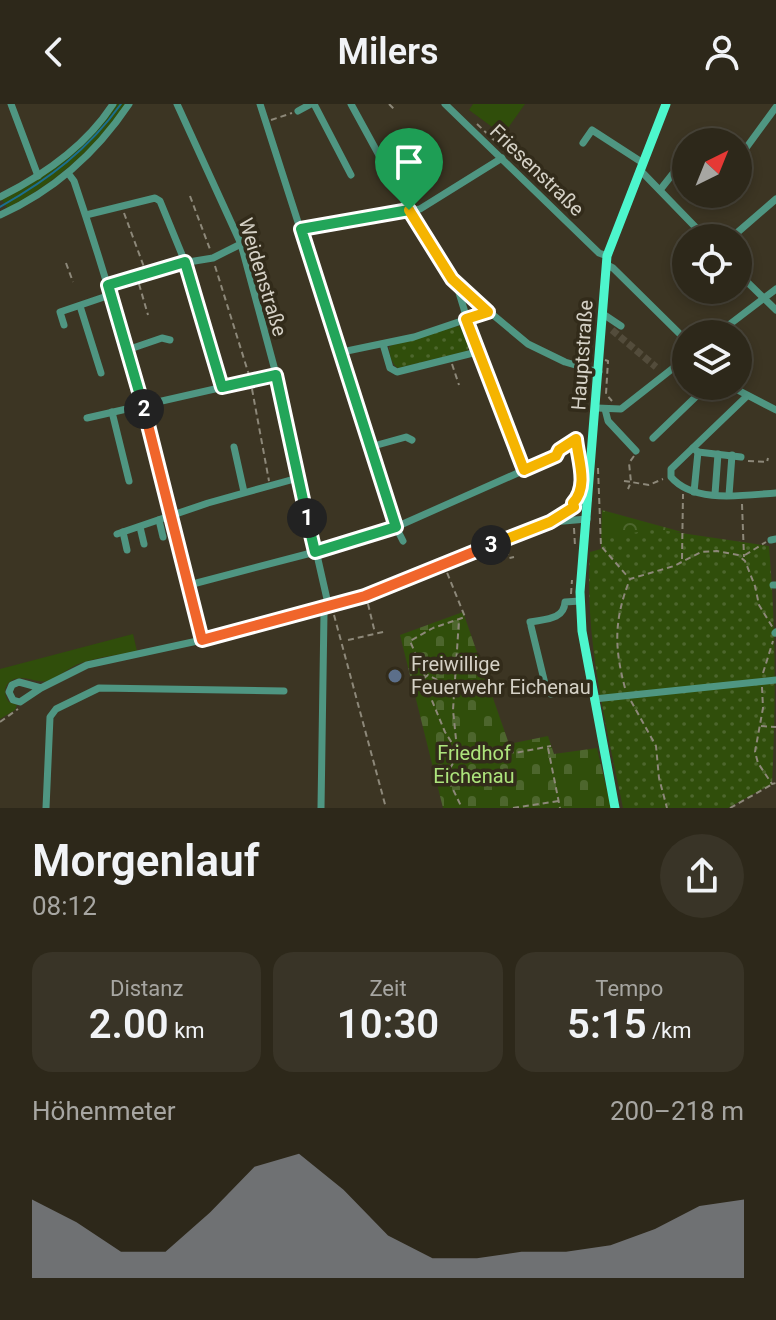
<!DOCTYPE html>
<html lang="de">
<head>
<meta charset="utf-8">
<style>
  :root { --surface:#2d281a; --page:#393427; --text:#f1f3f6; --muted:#a7a6a2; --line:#484439; --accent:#8c9099 }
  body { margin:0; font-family:Roboto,sans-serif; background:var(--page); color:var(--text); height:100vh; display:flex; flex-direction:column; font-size:30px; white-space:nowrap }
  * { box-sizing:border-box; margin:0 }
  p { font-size:26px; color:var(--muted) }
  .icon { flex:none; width:44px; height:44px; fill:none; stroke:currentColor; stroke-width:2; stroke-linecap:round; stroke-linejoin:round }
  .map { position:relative; height:704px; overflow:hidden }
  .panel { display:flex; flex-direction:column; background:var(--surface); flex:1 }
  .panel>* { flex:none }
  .needle { width:52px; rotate:43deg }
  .controls { position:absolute; left:672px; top:24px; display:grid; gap:16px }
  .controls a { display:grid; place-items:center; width:80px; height:80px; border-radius:50%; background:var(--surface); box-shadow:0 4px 12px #0003,0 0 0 2px var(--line); font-size:40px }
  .pin { position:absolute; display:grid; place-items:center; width:68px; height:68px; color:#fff; margin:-82px -34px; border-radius:50% 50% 50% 0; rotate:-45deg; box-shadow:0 0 8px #0007 }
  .pin .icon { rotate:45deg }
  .km { position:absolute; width:40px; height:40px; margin:-20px; border-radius:50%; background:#222; color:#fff; font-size:22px; line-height:40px; text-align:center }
  .round { display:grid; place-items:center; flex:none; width:84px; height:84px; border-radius:42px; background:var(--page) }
  .head { display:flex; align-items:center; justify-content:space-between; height:136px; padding:0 32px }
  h1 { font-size:44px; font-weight:600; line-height:60px }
  .metrics { display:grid; grid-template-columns:repeat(3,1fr); gap:12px; height:136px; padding:8px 32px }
  .metrics div { display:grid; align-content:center; border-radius:20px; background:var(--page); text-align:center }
  .metrics b { font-size:40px; font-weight:600 }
  .metrics small { font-size:22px; font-weight:400 }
  .metrics p { font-size:22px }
  .chart { height:224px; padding:16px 32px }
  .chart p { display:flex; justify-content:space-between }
  .chart svg { width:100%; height:144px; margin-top:8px; fill:var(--accent); opacity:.7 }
  header { display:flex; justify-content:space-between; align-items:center; height:104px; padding:0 32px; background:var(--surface); font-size:36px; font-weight:600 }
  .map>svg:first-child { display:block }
</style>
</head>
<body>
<header><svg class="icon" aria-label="back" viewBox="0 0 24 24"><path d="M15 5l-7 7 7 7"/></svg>Milers<svg class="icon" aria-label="person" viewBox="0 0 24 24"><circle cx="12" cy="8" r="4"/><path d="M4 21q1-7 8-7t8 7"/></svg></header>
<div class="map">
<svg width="776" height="704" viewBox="0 0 776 704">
  <defs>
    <pattern id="forest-crowns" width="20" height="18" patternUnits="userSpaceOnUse" patternTransform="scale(2)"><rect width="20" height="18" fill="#304e0b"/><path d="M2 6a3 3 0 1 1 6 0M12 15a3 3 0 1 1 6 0" fill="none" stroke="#4d662d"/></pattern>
    <pattern id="cemetery-stones" width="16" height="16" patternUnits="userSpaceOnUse" patternTransform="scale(2)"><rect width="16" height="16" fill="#304e0b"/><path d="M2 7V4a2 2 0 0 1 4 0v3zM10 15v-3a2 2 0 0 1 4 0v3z" fill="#4d662d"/></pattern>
    <pattern id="park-dots" width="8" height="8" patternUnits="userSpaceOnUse" patternTransform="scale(2)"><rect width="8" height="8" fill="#304e0b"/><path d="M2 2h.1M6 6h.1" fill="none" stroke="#4d662d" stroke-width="1.8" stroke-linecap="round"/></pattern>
  </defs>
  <rect width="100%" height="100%" fill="#3c3523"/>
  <!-- grass -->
  <g fill="#304e0b">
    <path d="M117,0H126C95,44 54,80 7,104L2,96L18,87L108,12Z"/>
    <path d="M473,0H525L503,31L469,6Z"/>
    <path d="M133,530L137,547C118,551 99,553 81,559C69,563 59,573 48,577C36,580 22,569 11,577C3,582 4,591 9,598L17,601L15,606L0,615V565Z"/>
  </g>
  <!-- forest -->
  <path fill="url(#forest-crowns)" d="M602,406L682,428L601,435Z"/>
  <!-- cemetery -->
  <path fill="url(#cemetery-stones)" d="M463,508L509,640L548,632L554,650L597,644L611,704H443L400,531Z"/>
  <!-- park -->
  <g fill="url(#park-dots)">
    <path d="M458,222L465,225L470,241L467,247L398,264C392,261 388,248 390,242Z"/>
    <path d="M654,425L769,442C776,522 776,600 772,680L728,704H623C606,619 584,535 590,448L601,445V435Z"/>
  </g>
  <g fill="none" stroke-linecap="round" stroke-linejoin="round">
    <!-- stream -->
    <path stroke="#1b6e90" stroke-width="2" d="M0,103C49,75 88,46 121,0"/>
    <!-- minor-tunnel -->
    <path stroke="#534c3b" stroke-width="7" stroke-dasharray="7 3.5" stroke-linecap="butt" d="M612,226L656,263"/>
    <!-- path -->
    <g stroke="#8d8879" stroke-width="2" stroke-dasharray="6 4" stroke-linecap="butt">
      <path d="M389,0L394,5"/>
      <path d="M271,16L292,9"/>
      <path d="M477,20L496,38V41"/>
      <path d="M403,79L432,60"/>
      <path d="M190,92L211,148"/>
      <path d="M124,109L144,163"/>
      <path d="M66,159L73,178"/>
      <path d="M215,162L249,271"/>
      <path d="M188,165L220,278"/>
      <path d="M139,180L148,211"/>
      <path d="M605,256L608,257L606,290L612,297"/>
      <path d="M452,260L459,281"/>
      <path d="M252,285L269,377"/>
      <path d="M576,335L580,366"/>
      <path d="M558,348L583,331"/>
      <path d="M634,352L629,359L631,378L649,381L663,375"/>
      <path d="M748,357L767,358L768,354"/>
      <path d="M598,364L601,442L629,474"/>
      <path d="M624,377L631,378L628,385"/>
      <path d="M742,400L744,453"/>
      <path d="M574,424L575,442"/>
      <path d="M506,445L509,454L514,453"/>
      <path d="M745,451L766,438"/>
      <path d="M682,455L683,390"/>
      <path d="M571,490L572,476"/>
      <path d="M368,500L375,529"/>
      <path d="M334,511L386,704"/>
      <path d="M348,536L387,527"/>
      <path d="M763,569L773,537"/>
      <path d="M425,572L410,537L433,524L465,513L446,466"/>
      <path d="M762,583L763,604L755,648L758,659L772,680L776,679"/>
      <path d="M625,584C614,543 614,515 630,475L674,462L701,448L717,447L738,451L745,457L755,482L759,501L773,524"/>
      <path d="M455,585L428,571L423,575L445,628L459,650L496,644L515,649L551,642"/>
      <path d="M631,597L656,642L659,674L667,704"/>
      <path d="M0,618L18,605"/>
      <path d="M761,622L776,623"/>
      <path d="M548,644L560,704"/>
      <path d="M457,645L453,606L459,516"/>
      <path d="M458,651L446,671L462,704"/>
      <path d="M513,704L559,697"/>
      <path d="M730,704L771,681"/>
    </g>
    <!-- minor -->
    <g stroke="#4f9682" stroke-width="7">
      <path d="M11,0L38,72"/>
      <path d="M177,0L241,140L276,270L329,504"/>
      <path d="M260,0L396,423L403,437"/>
      <path d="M314,0L351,71"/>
      <path d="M351,0L409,106L456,180L528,240L565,258L599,268"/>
      <path d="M445,0L599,149L607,152"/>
      <path d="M298,7L311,0"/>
      <path d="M583,39L592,26L643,59"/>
      <path d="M738,55L776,3"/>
      <path d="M640,66L706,134"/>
      <path d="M68,69L74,77C125,227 164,381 202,536"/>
      <path d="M660,86L686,53"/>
      <path d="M0,93C44,71 86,42 113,0"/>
      <path d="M0,111C53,87 97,48 129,0"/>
      <path d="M86,111L155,94L160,97L185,158"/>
      <path d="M301,125L420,105L502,54"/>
      <path d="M731,134L776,95"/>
      <path d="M607,161L613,164L686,236"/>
      <path d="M738,169L776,206"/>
      <path d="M108,181L164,162L213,154L241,140"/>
      <path d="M457,182L477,248L524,366"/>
      <path d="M80,202L101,269"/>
      <path d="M603,210L621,222"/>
      <path d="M64,221L60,208L110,191"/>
      <path d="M717,230L776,185"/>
      <path d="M383,240L390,264L397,268L477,248"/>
      <path d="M127,246L162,234L170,236"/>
      <path d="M342,248L414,233L488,208"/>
      <path d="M730,282L776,306"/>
      <path d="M747,292L671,365V373C694,400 744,391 776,389"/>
      <path d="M597,304L621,305L686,254"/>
      <path d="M605,305L608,317L636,347"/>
      <path d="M112,308L129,377"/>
      <path d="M87,314L276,271"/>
      <path d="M653,334L707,282"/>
      <path d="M234,343L244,388"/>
      <path d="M370,343L406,333L412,336"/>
      <path d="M693,344L698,348L741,353"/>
      <path d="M694,388L698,348"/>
      <path d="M715,390L718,350"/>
      <path d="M729,391L732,351"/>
      <path d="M159,416L163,433"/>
      <path d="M552,418L587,415"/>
      <path d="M140,423L144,440"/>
      <path d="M123,428L127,446"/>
      <path d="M117,430L208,399L298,374"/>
      <path d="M771,436L776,435"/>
      <path d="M189,481L315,448L396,423L556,352"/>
      <path d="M773,481H776"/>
      <path d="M530,518C545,515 564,516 565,498L580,497"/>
      <path d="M531,522L547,588L551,590L592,581"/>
      <path d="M775,529L776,528"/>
      <path d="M41,584L19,578L12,581L9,588L13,596L20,598L41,584L87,561L202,536L365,492L550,418L588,396"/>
      <path d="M594,595L776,576"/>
      <path d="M46,704L50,613L56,605L99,584L284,587"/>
      <path d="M321,704L324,509L328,505"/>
    </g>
    <!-- major -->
    <path stroke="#4df6cd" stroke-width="9" d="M615,704L582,527L580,488L607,152L666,0"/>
  </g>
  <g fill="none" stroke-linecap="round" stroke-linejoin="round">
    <defs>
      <path id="split-1" d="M307,414L315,448L396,423L301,125L409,106"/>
      <path id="split-2" d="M144,305L108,181L185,158L222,283L276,271L307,414"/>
      <path id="split-3" d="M144,305L202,536L365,492L491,441"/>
      <path id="split-4" d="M409,106L452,175L488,208L466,215L524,366L556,352L559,346L576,335C578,356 589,382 573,399L574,403L550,418L491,441"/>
    </defs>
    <!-- split-1 casing -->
    <use href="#split-1" stroke="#fff" stroke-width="16"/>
    <!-- split-2 casing -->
    <use href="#split-2" stroke="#fff" stroke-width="16"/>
    <!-- split-3 casing -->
    <use href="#split-3" stroke="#fff" stroke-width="16"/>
    <!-- split-4 casing -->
    <use href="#split-4" stroke="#fff" stroke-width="16"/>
    <!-- split-1 -->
    <use href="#split-1" stroke="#22a559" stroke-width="10"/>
    <!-- split-2 -->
    <use href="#split-2" stroke="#22a559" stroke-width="10"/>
    <!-- split-3 -->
    <use href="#split-3" stroke="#f0652b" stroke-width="10"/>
    <!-- split-4 -->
    <use href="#split-4" stroke="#f5b400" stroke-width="10"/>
  </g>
  <!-- markers -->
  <circle fill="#5c6f8a" stroke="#322b1a" stroke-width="3" cx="395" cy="572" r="8"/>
  <g text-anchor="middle" stroke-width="7" stroke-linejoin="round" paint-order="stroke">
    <!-- street labels -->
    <g font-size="20" fill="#d5d1c6" stroke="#322b1a">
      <text transform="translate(537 66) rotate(44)" y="7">Friesenstraße</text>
      <text transform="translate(263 173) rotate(73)" y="7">Weidenstraße</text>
      <text transform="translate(582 251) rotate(-86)" y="7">Hauptstraße</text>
    </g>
    <!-- poi labels -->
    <g font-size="20" fill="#d5d1c6" stroke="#322b1a" text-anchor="start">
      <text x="411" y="567">Freiwillige<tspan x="411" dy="23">Feuerwehr Eichenau</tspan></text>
    </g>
    <!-- park labels -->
    <g font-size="20" fill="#ade47c" stroke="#322b1a">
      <text x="474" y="656">Friedhof<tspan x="474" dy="23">Eichenau</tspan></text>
    </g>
  </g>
</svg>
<div class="controls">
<a><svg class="needle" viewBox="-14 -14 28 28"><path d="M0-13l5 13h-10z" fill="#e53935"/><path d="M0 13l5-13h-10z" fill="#a7a6a2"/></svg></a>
<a><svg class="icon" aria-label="locate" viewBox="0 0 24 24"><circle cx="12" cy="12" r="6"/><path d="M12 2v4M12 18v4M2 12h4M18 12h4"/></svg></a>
<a><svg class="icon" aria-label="layers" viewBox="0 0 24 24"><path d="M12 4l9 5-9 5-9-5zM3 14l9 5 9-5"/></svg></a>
</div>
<div class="pin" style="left:409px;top:106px;background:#1e9e55"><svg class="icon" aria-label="arrive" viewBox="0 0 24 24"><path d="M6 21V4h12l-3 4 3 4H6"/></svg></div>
<b class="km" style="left:307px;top:414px">1</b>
<b class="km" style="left:144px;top:305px">2</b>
<b class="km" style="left:491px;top:441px">3</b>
</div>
<section class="panel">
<div class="head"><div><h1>Morgenlauf</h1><p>08:12</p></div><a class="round"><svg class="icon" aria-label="share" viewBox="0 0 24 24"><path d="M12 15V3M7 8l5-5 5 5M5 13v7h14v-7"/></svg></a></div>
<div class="metrics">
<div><p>Distanz</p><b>2.00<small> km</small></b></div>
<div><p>Zeit</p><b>10:30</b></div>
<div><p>Tempo</p><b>5:15<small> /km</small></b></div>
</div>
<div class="chart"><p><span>Höhenmeter</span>200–218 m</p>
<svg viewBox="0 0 160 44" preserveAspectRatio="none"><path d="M0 44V20L10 27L20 36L30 36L40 24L50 10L60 6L70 17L80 31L90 38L100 38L110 36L120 36L130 34L140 29L150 22L160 20V44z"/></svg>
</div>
</section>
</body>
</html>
